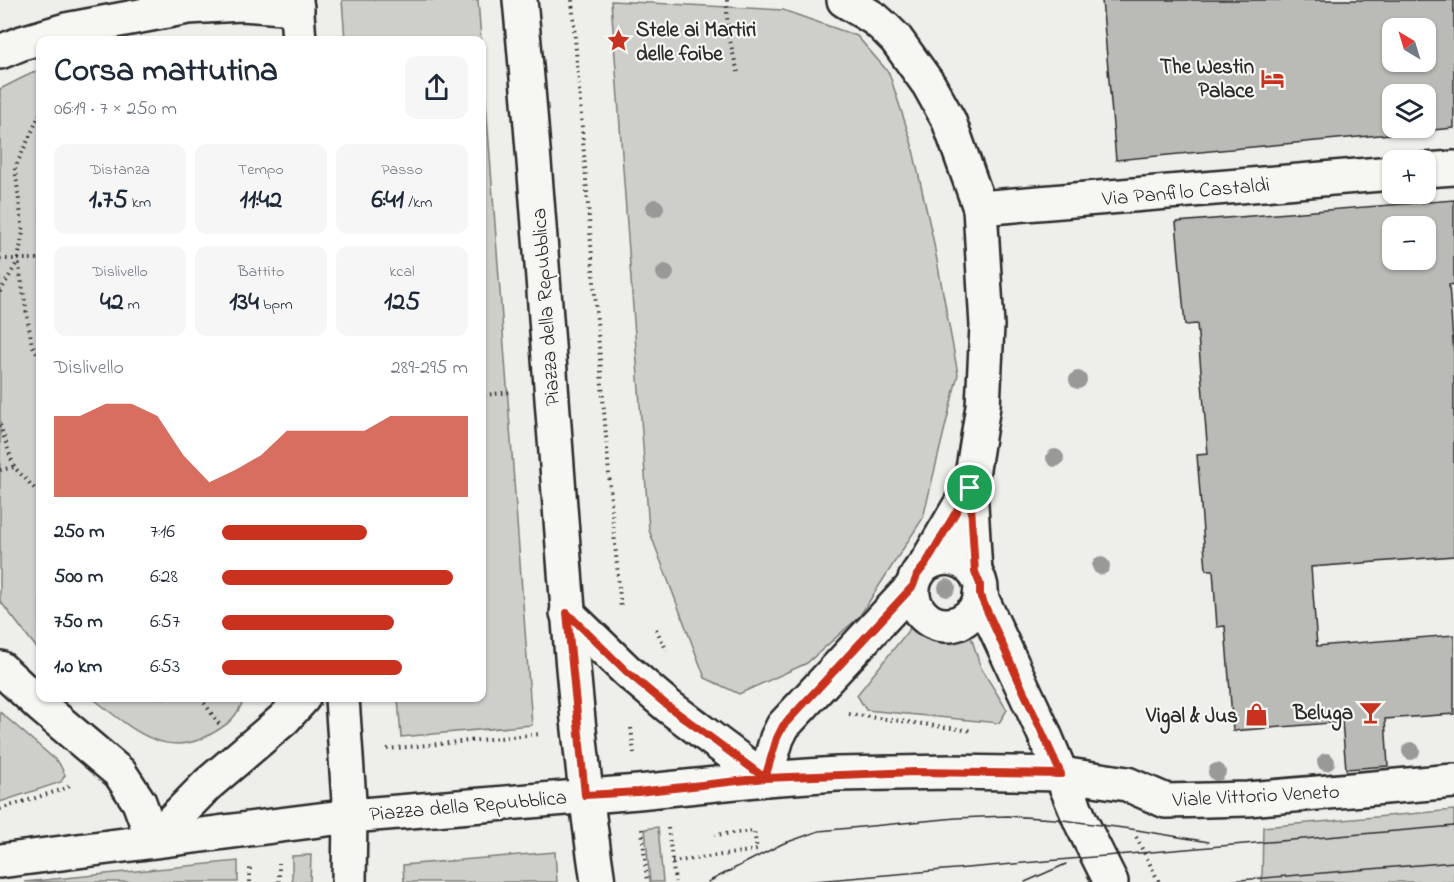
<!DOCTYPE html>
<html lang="it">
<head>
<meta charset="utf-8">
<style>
  :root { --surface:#fff; --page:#f6f6f7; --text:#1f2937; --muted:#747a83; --accent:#c8321e }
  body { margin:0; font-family:"Indie Flower",sans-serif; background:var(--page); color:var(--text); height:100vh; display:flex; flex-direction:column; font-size:22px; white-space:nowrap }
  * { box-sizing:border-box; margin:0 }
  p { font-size:20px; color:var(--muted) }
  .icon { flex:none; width:33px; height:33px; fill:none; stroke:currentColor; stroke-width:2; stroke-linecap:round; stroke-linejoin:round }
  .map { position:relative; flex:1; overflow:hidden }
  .panel { position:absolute; left:36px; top:36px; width:450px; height:666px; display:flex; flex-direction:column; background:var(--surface); border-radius:12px; box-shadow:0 2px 4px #0004 }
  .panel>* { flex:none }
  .needle { width:39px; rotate:322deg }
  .tools { position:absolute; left:1382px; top:18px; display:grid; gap:12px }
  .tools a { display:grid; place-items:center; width:54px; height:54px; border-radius:12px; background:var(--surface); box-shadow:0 2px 4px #0004; font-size:30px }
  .pin { position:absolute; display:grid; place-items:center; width:51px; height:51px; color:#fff; margin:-26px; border:3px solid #fff; border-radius:50%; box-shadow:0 2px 6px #0007 }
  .round { display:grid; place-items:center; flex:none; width:63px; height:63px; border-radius:12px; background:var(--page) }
  .summary { display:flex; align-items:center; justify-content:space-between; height:102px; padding:0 18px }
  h1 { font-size:33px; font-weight:700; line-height:45px }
  .stats { display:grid; grid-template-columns:repeat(3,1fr); gap:9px; height:102px; padding:6px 18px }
  .stats div { display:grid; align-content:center; border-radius:12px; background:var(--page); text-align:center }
  .stats b { font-size:26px; font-weight:700 }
  .stats small { font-size:16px; font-weight:400 }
  .stats p { font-size:16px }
  .chart { height:168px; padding:12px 18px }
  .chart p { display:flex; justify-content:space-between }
  .chart svg { width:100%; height:108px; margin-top:6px; fill:var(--accent); opacity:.7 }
  ul { padding:0 18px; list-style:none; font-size:20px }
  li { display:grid; grid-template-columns:96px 72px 1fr; align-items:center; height:45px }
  li i { height:15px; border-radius:8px; background:var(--accent) }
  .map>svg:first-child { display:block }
</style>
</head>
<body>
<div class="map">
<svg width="1454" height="882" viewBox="0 0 1454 882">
  <rect width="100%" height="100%" fill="#eeeeea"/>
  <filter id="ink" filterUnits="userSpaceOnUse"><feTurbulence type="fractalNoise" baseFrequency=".0167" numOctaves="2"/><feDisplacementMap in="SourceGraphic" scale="12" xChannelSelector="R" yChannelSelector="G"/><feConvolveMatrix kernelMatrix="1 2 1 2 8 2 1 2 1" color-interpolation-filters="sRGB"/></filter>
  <g filter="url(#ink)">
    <!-- green -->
    <g fill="#cececa" stroke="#7c7c7a" stroke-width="1.5">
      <path d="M342,0H478L481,40H345Z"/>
      <path d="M611,1L783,10L857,36L889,73L911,141L933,239L958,374L923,518L859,617L807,663L739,694L705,678L649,530Z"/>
      <path d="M482,48L532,725L401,737L398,698H482Z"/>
      <path d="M40,69V652L0,601V89Z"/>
      <path d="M911,627L971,637L981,668L1007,710L999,723L866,710L857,695Z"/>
      <path d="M92,698H244C238,716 228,725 211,734C164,762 128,725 92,698Z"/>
      <path d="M0,712L59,763L65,775L61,782L0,802Z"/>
      <path d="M1454,810V882H1262L1263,827Z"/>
      <path d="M658,827L663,882H650L645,829Z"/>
      <path d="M555,852L557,882H404L403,865Z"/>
      <path d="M311,855L310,882H292V856Z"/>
      <path d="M238,861V882H24Z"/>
    </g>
    <!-- building -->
    <g fill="#babab7" stroke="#2b2b2b" stroke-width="1.5" fill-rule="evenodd">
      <path d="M1102,0H1454V128L1116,160ZM1392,28H1425V62H1392ZM1392,94H1425V128H1392Z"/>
      <path d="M1454,200V284L1449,285L1454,355V556L1311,567L1317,646L1454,635V714L1385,719L1388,766L1346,769L1342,722L1233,731L1225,626L1217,627L1213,570H1206L1197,455L1208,454L1197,324L1185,325L1176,222ZM1392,226H1425V260H1392Z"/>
    </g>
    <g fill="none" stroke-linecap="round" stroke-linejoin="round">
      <defs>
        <g id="street">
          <path d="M844,0L875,19L885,28L896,39L929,85L949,121L980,208L987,326L983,406L970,488L975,572"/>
          <path d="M0,52L22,43L66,30L188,7L241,4L297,8"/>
          <path d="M1425,170L1454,168"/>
          <path d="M980,208L1392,173"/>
          <path d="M925,565C965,541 999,588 971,614C938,647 890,599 925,565L970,488"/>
          <path d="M980,595L1043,731L1081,822L1111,882"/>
          <path d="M567,613L627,671L668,706L765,779"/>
          <path d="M0,668L42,707L120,773L139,802L153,840"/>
          <path d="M765,779L777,738L783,726L913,586"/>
          <path d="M153,840L208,784L284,719L303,698"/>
          <path d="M0,861L350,816L638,792L765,779L837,774L951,772L1061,774L1127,784L1166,801L1248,799L1454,781"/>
        </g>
        <g id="secondary">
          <path d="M296,0L299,40"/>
          <path d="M520,0C534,146 544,293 555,439C566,587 576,735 598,882"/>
          <path d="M342,698L350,816L349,882"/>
        </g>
      </defs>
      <!-- street casing -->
      <use href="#street" stroke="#2b2b2b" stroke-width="38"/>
      <!-- secondary casing -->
      <use href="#secondary" stroke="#2b2b2b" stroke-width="38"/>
      <!-- path -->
      <g stroke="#2b2b2b" stroke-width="4" stroke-dasharray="1.5 4.5" stroke-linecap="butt">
        <path d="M572,0L611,500L621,609"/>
        <path d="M727,0C726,26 731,48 738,72"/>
        <path d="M40,114L15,168L23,232L18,260L32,345L40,357"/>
        <path d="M0,259H40"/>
        <path d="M0,292L18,261"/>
        <path d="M482,371L484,395L512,392"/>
        <path d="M0,425L14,467L37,491L40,492"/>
        <path d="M0,470L14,467"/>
        <path d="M656,629L667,651"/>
        <path d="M201,698L219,724"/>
        <path d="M849,714L973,731"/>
        <path d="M631,728L634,753"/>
        <path d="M387,749L541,734"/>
        <path d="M0,809L67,788L71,783"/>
        <path d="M668,828L675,882"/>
        <path d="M642,829L647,882"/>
        <path d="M1136,837L1159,882"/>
        <path d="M672,862L757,850L754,831L715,835"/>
        <path d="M250,882V868"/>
        <path d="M279,882V863"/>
      </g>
      <!-- street -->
      <use href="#street" stroke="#f6f6f2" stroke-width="33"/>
      <!-- secondary -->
      <use href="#secondary" stroke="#f6f6f2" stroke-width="33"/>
      <!-- tram -->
      <g stroke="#2b2b2b" stroke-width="1.5">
        <path d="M708,882L782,844L819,831L956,818L1007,816L1055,819L1131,829L1209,842"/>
        <path d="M804,882L1454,826"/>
        <path d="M1025,882L1066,864"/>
        <path d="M1216,882L1454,862"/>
      </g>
    </g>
    <!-- trees -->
    <g fill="#999997">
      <circle cx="655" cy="208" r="9"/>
      <circle cx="665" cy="273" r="9"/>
      <circle cx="1078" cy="380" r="9"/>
      <circle cx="1055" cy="458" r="9"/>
      <circle cx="1101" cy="566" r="9"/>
      <circle cx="947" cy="588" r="9"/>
      <circle cx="1411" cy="751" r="9"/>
      <circle cx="1326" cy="762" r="9"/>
      <circle cx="1217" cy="772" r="9"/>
    </g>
  </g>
  <g fill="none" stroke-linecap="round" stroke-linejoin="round" filter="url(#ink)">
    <defs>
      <path id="route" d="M970,488L925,565L917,575L913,586L783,726L777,738L765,778L638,792L585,795L567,613L627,672L668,706L765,778L915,772L1061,774L980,595V584L975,572L970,488"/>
    </defs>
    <!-- route casing -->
    <use href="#route" stroke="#fff" stroke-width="12"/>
    <!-- route -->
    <use href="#route" stroke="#c8321e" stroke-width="8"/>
  </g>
  <!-- icons -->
  <defs>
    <symbol id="sight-bare" viewBox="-9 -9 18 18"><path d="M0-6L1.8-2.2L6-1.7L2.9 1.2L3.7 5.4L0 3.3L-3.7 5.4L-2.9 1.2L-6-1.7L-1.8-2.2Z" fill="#c8321e" stroke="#f6f6f2" stroke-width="2.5" paint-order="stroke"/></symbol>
    <symbol id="hotel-bare" viewBox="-9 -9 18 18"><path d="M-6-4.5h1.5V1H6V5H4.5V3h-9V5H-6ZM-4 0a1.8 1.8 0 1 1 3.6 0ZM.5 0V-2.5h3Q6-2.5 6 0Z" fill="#c8321e" stroke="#f6f6f2" stroke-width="2.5" paint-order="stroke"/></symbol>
    <symbol id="bar-bare" viewBox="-9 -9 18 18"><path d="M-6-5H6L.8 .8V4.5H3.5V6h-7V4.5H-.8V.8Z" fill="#c8321e" stroke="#f6f6f2" stroke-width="2.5" paint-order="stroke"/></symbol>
    <symbol id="shop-bare" viewBox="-9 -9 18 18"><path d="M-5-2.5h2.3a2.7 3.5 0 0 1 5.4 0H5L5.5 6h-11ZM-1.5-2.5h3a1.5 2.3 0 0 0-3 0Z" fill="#c8321e" stroke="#f6f6f2" stroke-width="2.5" paint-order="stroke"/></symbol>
  </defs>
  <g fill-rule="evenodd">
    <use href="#sight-bare" x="602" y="24" width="33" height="33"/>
    <use href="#hotel-bare" x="1256" y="62" width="33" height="33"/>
    <use href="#bar-bare" x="1354" y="696" width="33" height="33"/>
    <use href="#shop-bare" x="1240" y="698" width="33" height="33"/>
  </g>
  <g text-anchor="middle" stroke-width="4.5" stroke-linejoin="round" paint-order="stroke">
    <!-- poi labels -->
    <g font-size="21" font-weight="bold" fill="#2b2b2b" stroke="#f6f6f2" text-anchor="end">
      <text x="636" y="36" text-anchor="start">Stele ai Martiri<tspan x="636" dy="24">delle foibe</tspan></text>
      <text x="1254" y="73">The Westin<tspan x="1254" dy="24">Palace</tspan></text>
      <text x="1353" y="719">Beluga</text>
      <text x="1238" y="722">Vigal &amp; Jus</text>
    </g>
    <!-- street labels -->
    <g font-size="21" fill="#2b2b2b" stroke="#f6f6f2">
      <text transform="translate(1186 191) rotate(-5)" y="7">Via Panfilo Castaldi</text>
      <text transform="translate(545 307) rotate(-94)" y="7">Piazza della Repubblica</text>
      <text transform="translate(1256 795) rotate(-3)" y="7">Viale Vittorio Veneto</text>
      <text transform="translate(468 805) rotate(-5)" y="7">Piazza della Repubblica</text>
    </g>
  </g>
</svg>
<div class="tools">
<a><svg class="needle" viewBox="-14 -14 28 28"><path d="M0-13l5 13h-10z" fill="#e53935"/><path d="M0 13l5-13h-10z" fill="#747a83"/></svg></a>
<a><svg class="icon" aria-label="layers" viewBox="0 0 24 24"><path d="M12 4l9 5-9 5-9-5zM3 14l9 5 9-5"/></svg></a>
<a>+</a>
<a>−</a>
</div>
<div class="pin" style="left:970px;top:488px;background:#1e9e55"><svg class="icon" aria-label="arrive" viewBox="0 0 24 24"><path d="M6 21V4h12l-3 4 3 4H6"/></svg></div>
<section class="panel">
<div class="summary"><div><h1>Corsa mattutina</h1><p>06:19 · 7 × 250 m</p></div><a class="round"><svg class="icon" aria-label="share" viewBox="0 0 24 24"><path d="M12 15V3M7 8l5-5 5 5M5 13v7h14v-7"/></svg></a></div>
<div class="stats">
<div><p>Distanza</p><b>1.75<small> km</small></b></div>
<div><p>Tempo</p><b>11:42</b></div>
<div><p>Passo</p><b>6:41<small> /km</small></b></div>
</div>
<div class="stats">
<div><p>Dislivello</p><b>42<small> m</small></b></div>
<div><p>Battito</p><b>134<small> bpm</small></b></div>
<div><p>kcal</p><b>125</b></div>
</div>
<div class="chart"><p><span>Dislivello</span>289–295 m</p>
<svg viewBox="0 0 160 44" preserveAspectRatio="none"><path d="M0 44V11L10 11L20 6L30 6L40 11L50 27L60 38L70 33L80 27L90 17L100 17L110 17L120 17L130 11L140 11L150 11L160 11V44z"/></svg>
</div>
<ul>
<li><b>250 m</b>7:16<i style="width:59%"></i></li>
<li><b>500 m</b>6:28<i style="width:94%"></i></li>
<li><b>750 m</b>6:57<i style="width:70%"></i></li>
<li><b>1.0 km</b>6:53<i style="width:73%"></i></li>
</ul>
</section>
</div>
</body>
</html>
